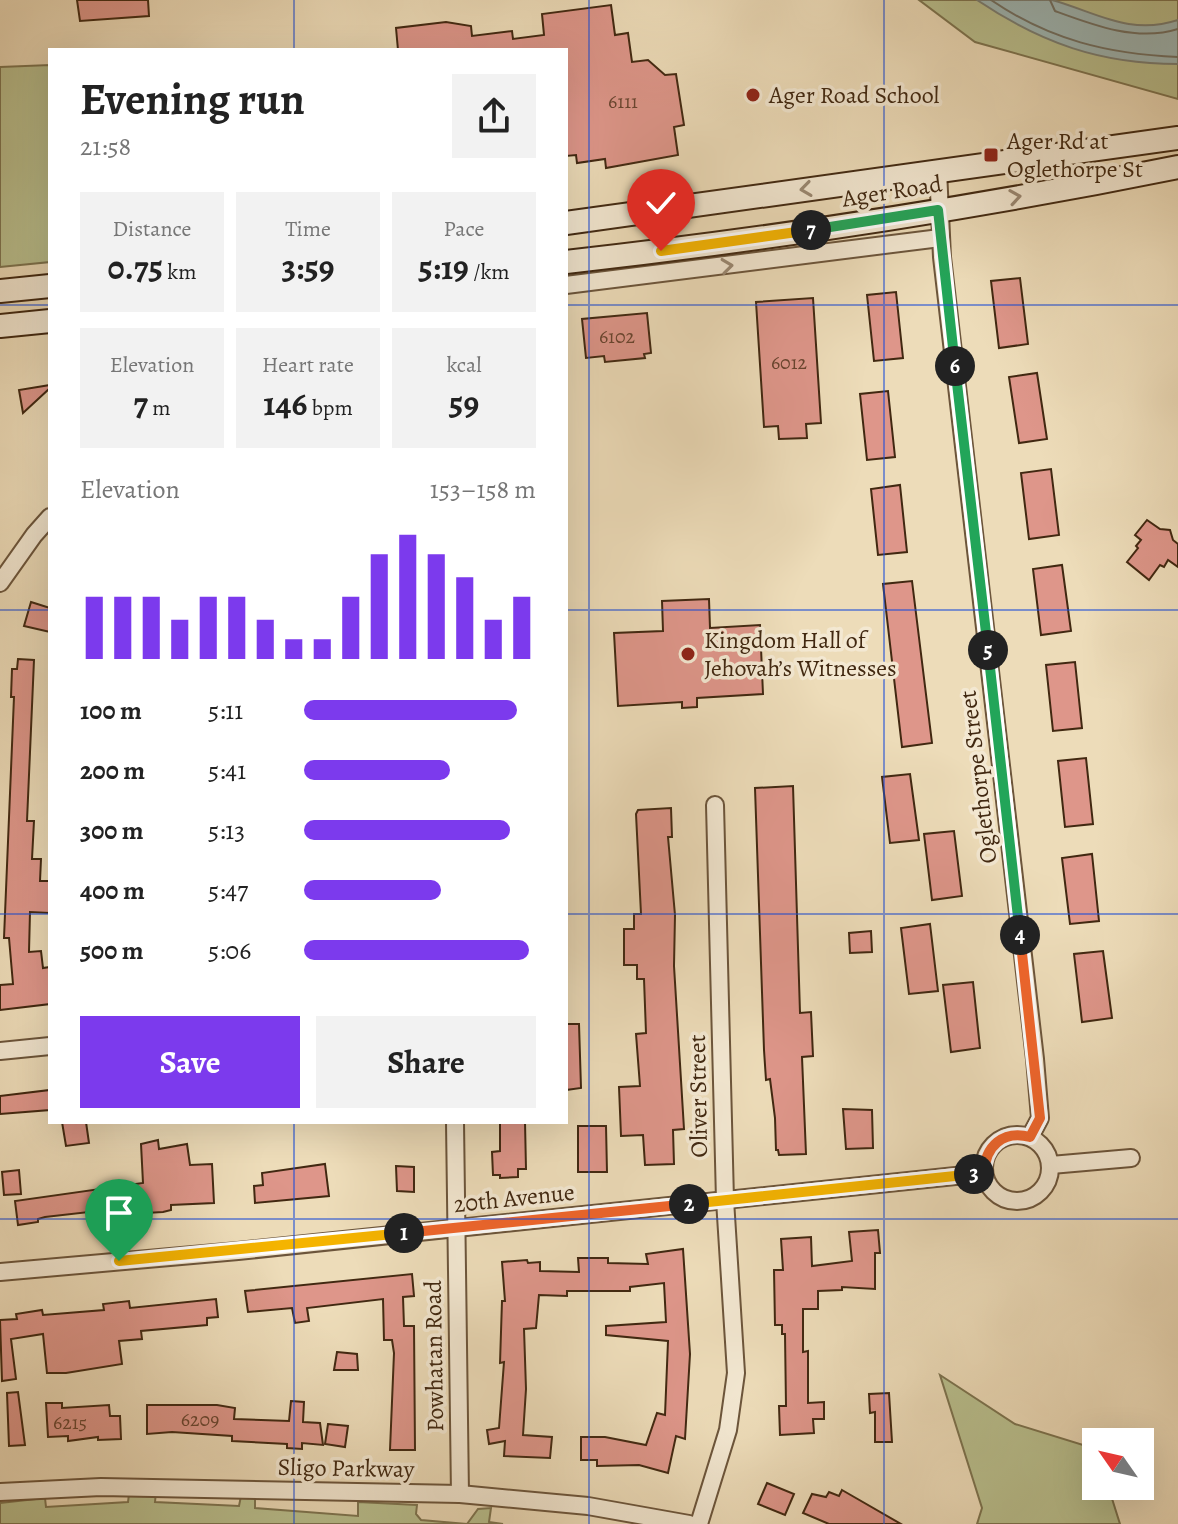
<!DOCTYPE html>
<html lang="en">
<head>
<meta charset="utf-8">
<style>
  :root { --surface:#fff; --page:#f2f2f2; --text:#222; --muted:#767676; --accent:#7c3aed }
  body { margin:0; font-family:Alegreya,serif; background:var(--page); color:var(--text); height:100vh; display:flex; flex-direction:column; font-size:30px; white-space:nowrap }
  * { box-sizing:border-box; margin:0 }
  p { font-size:26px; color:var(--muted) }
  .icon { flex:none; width:44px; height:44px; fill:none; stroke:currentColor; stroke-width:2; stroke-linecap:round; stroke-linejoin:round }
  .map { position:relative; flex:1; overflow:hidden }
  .panel { position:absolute; left:48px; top:48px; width:520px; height:1076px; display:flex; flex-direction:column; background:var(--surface); border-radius:0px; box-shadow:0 8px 32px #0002 }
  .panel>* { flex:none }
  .needle { width:52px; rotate:304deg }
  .controls { position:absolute; left:1082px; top:1428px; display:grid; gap:16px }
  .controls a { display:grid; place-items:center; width:72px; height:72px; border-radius:0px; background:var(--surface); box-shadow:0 8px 32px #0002; font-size:40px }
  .pin { position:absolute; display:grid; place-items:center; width:68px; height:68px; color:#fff; margin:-82px -34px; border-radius:50% 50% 50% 0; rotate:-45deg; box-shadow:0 0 8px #0007 }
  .pin .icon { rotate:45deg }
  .km { position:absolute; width:40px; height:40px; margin:-20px; border-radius:50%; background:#222; color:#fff; font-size:22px; line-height:40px; text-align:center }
  .round { display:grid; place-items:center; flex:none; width:84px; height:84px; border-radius:0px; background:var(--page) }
  .summary { display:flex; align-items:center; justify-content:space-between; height:136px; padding:0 32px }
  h1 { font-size:44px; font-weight:700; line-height:60px }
  .figures { display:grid; grid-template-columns:repeat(3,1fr); gap:12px; height:136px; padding:8px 32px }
  .figures div { display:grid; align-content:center; border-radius:0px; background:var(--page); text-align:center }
  .figures b { font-size:34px; font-weight:700 }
  .figures small { font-size:22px; font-weight:400 }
  .figures p { font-size:22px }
  .chart { height:224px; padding:16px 32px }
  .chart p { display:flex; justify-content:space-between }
  .chart svg { width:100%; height:144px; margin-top:8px; stroke:var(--accent); stroke-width:6 }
  .button { display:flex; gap:16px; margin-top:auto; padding:16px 32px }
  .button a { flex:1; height:92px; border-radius:0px; background:var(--accent); color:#fff; font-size:32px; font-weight:700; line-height:92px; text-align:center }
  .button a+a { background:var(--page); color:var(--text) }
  ul { padding:0 32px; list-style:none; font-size:26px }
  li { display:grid; grid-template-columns:128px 96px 1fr; align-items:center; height:60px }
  li i { height:20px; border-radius:10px; background:var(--accent) }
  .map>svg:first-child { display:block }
</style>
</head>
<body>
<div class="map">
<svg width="1178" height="1524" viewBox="0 0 1178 1524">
  <rect width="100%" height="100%" fill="#eddcb9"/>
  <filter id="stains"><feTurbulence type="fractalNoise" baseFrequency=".0025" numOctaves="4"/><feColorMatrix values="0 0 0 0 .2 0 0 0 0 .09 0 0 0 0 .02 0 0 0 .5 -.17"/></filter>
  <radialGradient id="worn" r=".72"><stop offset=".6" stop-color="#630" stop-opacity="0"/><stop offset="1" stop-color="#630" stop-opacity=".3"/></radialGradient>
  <!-- green -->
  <g fill="#b9c08f" stroke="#7d7450" stroke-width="2">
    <path d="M919,0H1178V99L975,42Z"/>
    <path d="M50,65V262L0,267V67Z"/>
    <path d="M940,1375L1015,1424L1096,1449V1486H1108L1120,1524H977L982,1508Z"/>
    <path d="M156,1492L155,1502L239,1506L241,1496H255V1508L358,1516V1502L417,1505L416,1514L421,1520L467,1524L478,1509L491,1508L489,1522L503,1524H0V1503L45,1498L46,1507L128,1502L129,1494Z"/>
  </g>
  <!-- water -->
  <path fill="#9db9b9" stroke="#787f76" stroke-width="2" d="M977,0C996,0 1035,0 1052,0C1096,12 1129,36 1178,20V64C1100,64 1041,43 977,0Z"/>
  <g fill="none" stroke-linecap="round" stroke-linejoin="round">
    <!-- shore -->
    <g stroke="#6f7065" stroke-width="2">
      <path d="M991,0C1050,40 1108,54 1178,57"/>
      <path d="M1050,0L1055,11C1093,25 1137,42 1178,29"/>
    </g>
  </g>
  <!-- building -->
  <g fill="#de968a" stroke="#412811" stroke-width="2">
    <path d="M77,0H148L149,16L80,21Z"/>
    <path d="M611,5L615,35L628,33L632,62L648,60L665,75L676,74L684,125L674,127L678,155L606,168L605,159L577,163L576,155L566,156V50H398L396,28L446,22L471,26L472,36L512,31L513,39L544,35L542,14Z"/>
    <path d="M1020,278L1028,344L999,348L991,281Z"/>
    <path d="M896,292L903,358L874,361L867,295Z"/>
    <path d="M813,298L821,423L806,424L807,438L779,439L778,426L764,427L756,302Z"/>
    <path d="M647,313L651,353L644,354L645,358L605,362L604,356L586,358L582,319Z"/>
    <path d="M1037,373L1047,439L1019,443L1009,377Z"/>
    <path d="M50,385V388L23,413L19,390Z"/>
    <path d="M888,391L895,457L867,460L860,394Z"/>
    <path d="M1051,469L1059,535L1029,539L1021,473Z"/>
    <path d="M900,485L907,552L878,555L871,489Z"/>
    <path d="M1147,520L1160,529L1170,530L1173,540L1178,544V567L1168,560L1164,567L1160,565L1149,580L1127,562L1138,548L1136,546L1141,540L1135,535Z"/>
    <path d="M1062,565L1071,631L1041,635L1033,569Z"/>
    <path d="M912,581L932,743L902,747L883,584Z"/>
    <path d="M709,599L710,628L760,625L763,694L697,698V707L682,708V702L618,706L614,633L663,631L662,601Z"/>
    <path d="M31,602L50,608V632L24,626Z"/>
    <path d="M18,659L34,660L27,821H34L32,859H41L40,881H50V913L30,912L29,952L41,951L43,968L50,967V1004L0,1010V985L13,984L9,938H4L14,697H11L12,669H17Z"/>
    <path d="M1075,662L1082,728L1053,731L1046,665Z"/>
    <path d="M1086,758L1093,824L1065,827L1058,761Z"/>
    <path d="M910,774L919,840L890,843L882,777Z"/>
    <path d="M793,786L800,1013L811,1012L813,1056L802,1057L806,1154L779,1155L778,1150H776L775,1118L770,1079L766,1080L764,1050L755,788Z"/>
    <path d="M671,808L672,837H668L675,915L674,966L684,1129L673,1130L674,1164L645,1165L643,1135L621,1136L619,1087L640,1086L636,1034L646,1033L644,979H637V965H624V929H634V914H641L636,814L638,810Z"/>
    <path d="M954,831L962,896L932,900L924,834Z"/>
    <path d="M1092,854L1099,921L1070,924L1062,858Z"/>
    <path d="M930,924L938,991L909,994L901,928Z"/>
    <path d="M871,931L872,952L850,953L849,933Z"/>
    <path d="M1103,951L1112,1018L1082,1022L1074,954Z"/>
    <path d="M973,982L980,1048L951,1052L943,985Z"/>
    <path d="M566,1024H579L581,1088L566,1090Z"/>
    <path d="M50,1090V1110L0,1114V1096Z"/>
    <path d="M843,1109L872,1110L873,1148L846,1149Z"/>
    <path d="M62,1122H86L89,1143L66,1146Z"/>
    <path d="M500,1122H525L526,1169H518V1177L500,1178V1175H493L492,1152L500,1151Z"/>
    <path d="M578,1126H606L607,1172H578Z"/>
    <path d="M158,1140L159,1149L187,1144L190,1165L212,1164L214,1203L171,1205V1210L163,1212L146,1213V1210L114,1215V1211L106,1212V1210L45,1217L38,1219V1222L18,1225L15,1201L143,1183L141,1144Z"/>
    <path d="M325,1164L329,1196L255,1203L254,1186L263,1185L262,1173Z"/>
    <path d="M396,1166L414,1167V1192L397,1191Z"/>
    <path d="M19,1170L21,1194L4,1195L2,1172Z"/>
    <path d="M878,1230L880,1253H875V1289L842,1287V1290L818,1291V1309H803V1352L808,1351V1403L824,1402V1419H813L814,1433L780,1435L779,1406H786L785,1334H782V1325H775L774,1270H783L781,1239L811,1237L812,1266L852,1261L849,1232Z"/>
    <path d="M683,1249L690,1354L685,1439L676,1436L668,1473L639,1465L597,1466V1460H581V1437H605L646,1445L657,1413L665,1415L668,1341L606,1335V1326L666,1322L664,1283L630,1287V1291H567V1296L539,1295L536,1328L524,1329L526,1389L523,1435L552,1437L550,1458L504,1456L505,1441L489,1444L487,1430L499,1428L504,1362L500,1363L502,1301H505L502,1262L527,1260L528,1263L540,1262V1271L579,1272L578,1258H608V1263L648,1264L646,1254Z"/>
    <path d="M412,1274L414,1296L403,1297L404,1326H414L415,1450H390L394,1353L392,1340H384L383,1299L307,1308L309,1321L295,1323L292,1308L248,1312L245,1291Z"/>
    <path d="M216,1299L218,1317L207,1318V1325L141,1331L142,1339L119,1341L122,1364L66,1373H47L43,1334L11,1339L16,1379L2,1381L0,1320L17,1319L16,1314L42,1310L43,1315L104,1310L103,1304L129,1301L130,1308Z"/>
    <path d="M337,1352L357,1354L358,1370H334Z"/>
    <path d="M18,1392L25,1445L9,1446L7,1393Z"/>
    <path d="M889,1393L892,1442H875V1412L870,1413L869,1394Z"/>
    <path d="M291,1401L304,1402L303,1422L320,1423L323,1445L302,1443V1449L287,1448V1444L232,1441V1436L172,1432L147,1434V1405H217L235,1408L234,1419L289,1421Z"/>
    <path d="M46,1403H62V1408L109,1405L110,1416H120L121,1439L98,1440V1437L68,1441V1436L48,1437Z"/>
    <path d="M328,1424L348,1426L345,1447L325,1444Z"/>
    <path d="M767,1483L794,1494L785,1515L758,1504Z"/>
    <path d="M842,1490L901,1524H829L803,1513L812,1494L826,1497L829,1492L839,1496Z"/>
  </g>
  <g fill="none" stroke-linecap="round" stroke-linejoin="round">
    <defs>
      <g id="street">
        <path d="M938,170L942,257L1035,1059L1040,1118L1030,1137"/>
        <path d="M566,285L940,238"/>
        <path d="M0,583L34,535L50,517"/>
        <path d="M0,1051L50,1046"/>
        <path d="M455,1122L460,1494"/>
        <circle cx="1017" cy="1168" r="33"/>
        <path d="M1051,1165L1131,1158"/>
        <path d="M0,1272L238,1251L984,1173"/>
        <path d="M0,1492L101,1487L460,1494L588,1506L689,1524"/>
        <path d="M699,1524L728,1430L736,1373L725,1200L715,805"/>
      </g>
      <g id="secondary">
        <path d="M566,223L1178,138"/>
        <path d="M566,262C771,239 976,208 1178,167"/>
        <path d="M0,291L50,286"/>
        <path d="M0,326L50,321"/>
      </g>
    </defs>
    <!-- street casing -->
    <use href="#street" stroke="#6c553b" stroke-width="20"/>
    <!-- secondary casing -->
    <use href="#secondary" stroke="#412811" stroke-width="26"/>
    <!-- street -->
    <use href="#street" stroke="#f3e8d2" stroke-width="16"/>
    <!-- secondary -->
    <use href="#secondary" stroke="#f3e8d2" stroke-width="22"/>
  </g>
  <!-- one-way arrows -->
  <defs><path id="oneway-chevron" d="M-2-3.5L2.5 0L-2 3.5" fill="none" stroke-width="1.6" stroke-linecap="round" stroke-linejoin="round" transform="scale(2)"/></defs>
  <g stroke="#9a8872">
    <use href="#oneway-chevron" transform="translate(806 189) rotate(172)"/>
    <use href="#oneway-chevron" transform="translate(1015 197) rotate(-9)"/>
    <use href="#oneway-chevron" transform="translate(727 266) rotate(-7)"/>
  </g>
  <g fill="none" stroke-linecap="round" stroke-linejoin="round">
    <defs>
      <path id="split-1" d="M119,1261L404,1233"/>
      <path id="split-2" d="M404,1233L689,1204"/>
      <path id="split-3" d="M689,1204L974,1174"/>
      <path id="split-4" d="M974,1174L984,1173C985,1146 1003,1130 1030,1137L1040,1118L1020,935"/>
      <path id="split-5" d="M988,650L1020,935"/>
      <path id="split-6" d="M955,366L988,650"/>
      <path id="split-7" d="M811,230L938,210L955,366"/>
      <path id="split-8" d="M661,251L811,230"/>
    </defs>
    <!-- split-1 casing -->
    <use href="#split-1" stroke="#fff" stroke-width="16"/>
    <!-- split-2 casing -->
    <use href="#split-2" stroke="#fff" stroke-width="16"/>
    <!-- split-3 casing -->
    <use href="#split-3" stroke="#fff" stroke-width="16"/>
    <!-- split-4 casing -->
    <use href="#split-4" stroke="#fff" stroke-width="16"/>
    <!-- split-5 casing -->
    <use href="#split-5" stroke="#fff" stroke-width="16"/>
    <!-- split-6 casing -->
    <use href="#split-6" stroke="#fff" stroke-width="16"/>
    <!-- split-7 casing -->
    <use href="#split-7" stroke="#fff" stroke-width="16"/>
    <!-- split-8 casing -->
    <use href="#split-8" stroke="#fff" stroke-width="16"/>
    <!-- split-1 -->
    <use href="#split-1" stroke="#f5b400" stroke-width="10"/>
    <!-- split-2 -->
    <use href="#split-2" stroke="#f0652b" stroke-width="10"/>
    <!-- split-3 -->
    <use href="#split-3" stroke="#f5b400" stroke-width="10"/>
    <!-- split-4 -->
    <use href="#split-4" stroke="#f0652b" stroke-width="10"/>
    <!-- split-5 -->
    <use href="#split-5" stroke="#22a559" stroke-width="10"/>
    <!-- split-6 -->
    <use href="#split-6" stroke="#22a559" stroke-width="10"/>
    <!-- split-7 -->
    <use href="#split-7" stroke="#22a559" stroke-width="10"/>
    <!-- split-8 -->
    <use href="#split-8" stroke="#f5b400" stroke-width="10"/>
  </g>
  <!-- grid -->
  <path fill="none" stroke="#1d4ed8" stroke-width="2" stroke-opacity="0.55" d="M294,0V50M589,0V1524M884,0V1524M0,305H50M566,305H1178M0,610H50M566,610H1178M0,914H50M566,914H1178M294,1122V1524M0,1219H1178"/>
  <!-- markers -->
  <g fill="#8f2418" stroke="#f3e8d2" stroke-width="3">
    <circle cx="753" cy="95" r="8"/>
    <rect x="983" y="147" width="16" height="16" rx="4"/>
    <circle cx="688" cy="654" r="8"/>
  </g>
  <g text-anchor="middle" stroke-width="7" stroke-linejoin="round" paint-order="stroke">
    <!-- number labels -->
    <g font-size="20" fill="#68442f">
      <text x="623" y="108">6111</text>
      <text x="617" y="343">6102</text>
      <text x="789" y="369">6012</text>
      <text x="200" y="1426">6209</text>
      <text x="70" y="1429">6215</text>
    </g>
    <!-- poi labels -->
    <g font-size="24" fill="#412811" stroke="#f3e8d2" text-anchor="start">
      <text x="769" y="103">Ager Road School</text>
      <text x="1007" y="149">Ager Rd at<tspan x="1007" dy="28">Oglethorpe St</tspan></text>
      <text x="704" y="648">Kingdom Hall of<tspan x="704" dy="28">Jehovah’s Witnesses</tspan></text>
    </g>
    <!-- street labels -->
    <g font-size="24" fill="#412811" stroke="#f3e8d2">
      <text transform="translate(892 191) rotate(-9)" y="8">Ager Road</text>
      <text transform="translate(978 777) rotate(-97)" y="8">Oglethorpe Street</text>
      <text transform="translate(698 1096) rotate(-91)" y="8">Oliver Street</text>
      <text transform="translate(514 1198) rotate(-6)" y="8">20th Avenue</text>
      <text transform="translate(434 1356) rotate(-91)" y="8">Powhatan Road</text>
      <text transform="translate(346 1468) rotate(1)" y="8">Sligo Parkway</text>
    </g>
  </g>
  <rect width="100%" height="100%" filter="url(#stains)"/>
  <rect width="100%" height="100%" fill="url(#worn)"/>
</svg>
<div class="controls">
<a><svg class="needle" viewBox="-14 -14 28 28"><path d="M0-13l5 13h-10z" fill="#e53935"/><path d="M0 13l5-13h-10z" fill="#767676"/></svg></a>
</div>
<div class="pin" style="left:119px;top:1261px;background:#1e9e55"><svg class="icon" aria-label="arrive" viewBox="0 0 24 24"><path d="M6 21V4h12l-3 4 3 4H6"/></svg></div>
<div class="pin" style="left:661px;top:251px;background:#d93025"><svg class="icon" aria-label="check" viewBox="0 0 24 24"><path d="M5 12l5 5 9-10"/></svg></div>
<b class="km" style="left:404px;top:1233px">1</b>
<b class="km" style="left:689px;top:1204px">2</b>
<b class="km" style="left:974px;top:1174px">3</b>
<b class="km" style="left:1020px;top:935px">4</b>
<b class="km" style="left:988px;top:650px">5</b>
<b class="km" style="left:955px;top:366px">6</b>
<b class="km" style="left:811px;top:230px">7</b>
<section class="panel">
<div class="summary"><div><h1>Evening run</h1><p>21:58</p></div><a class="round"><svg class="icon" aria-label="share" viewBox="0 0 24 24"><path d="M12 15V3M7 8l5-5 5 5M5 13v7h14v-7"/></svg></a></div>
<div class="figures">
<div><p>Distance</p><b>0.75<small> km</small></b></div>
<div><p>Time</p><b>3:59</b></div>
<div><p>Pace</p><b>5:19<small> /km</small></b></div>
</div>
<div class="figures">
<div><p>Elevation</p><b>7<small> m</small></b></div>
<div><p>Heart rate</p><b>146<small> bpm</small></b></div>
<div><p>kcal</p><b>59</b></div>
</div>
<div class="chart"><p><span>Elevation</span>153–158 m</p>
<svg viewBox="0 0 160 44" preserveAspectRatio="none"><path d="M5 44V25M15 44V25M25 44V25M35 44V32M45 44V25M55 44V25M65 44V32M75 44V38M85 44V38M95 44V25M105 44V12M115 44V6M125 44V12M135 44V19M145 44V32M155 44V25"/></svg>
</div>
<ul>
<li><b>100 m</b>5:11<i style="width:92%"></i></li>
<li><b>200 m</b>5:41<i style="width:63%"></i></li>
<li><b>300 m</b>5:13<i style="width:89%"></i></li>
<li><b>400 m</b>5:47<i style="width:59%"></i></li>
<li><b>500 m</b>5:06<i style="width:97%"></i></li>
</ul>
<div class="button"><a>Save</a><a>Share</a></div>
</section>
</div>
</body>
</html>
